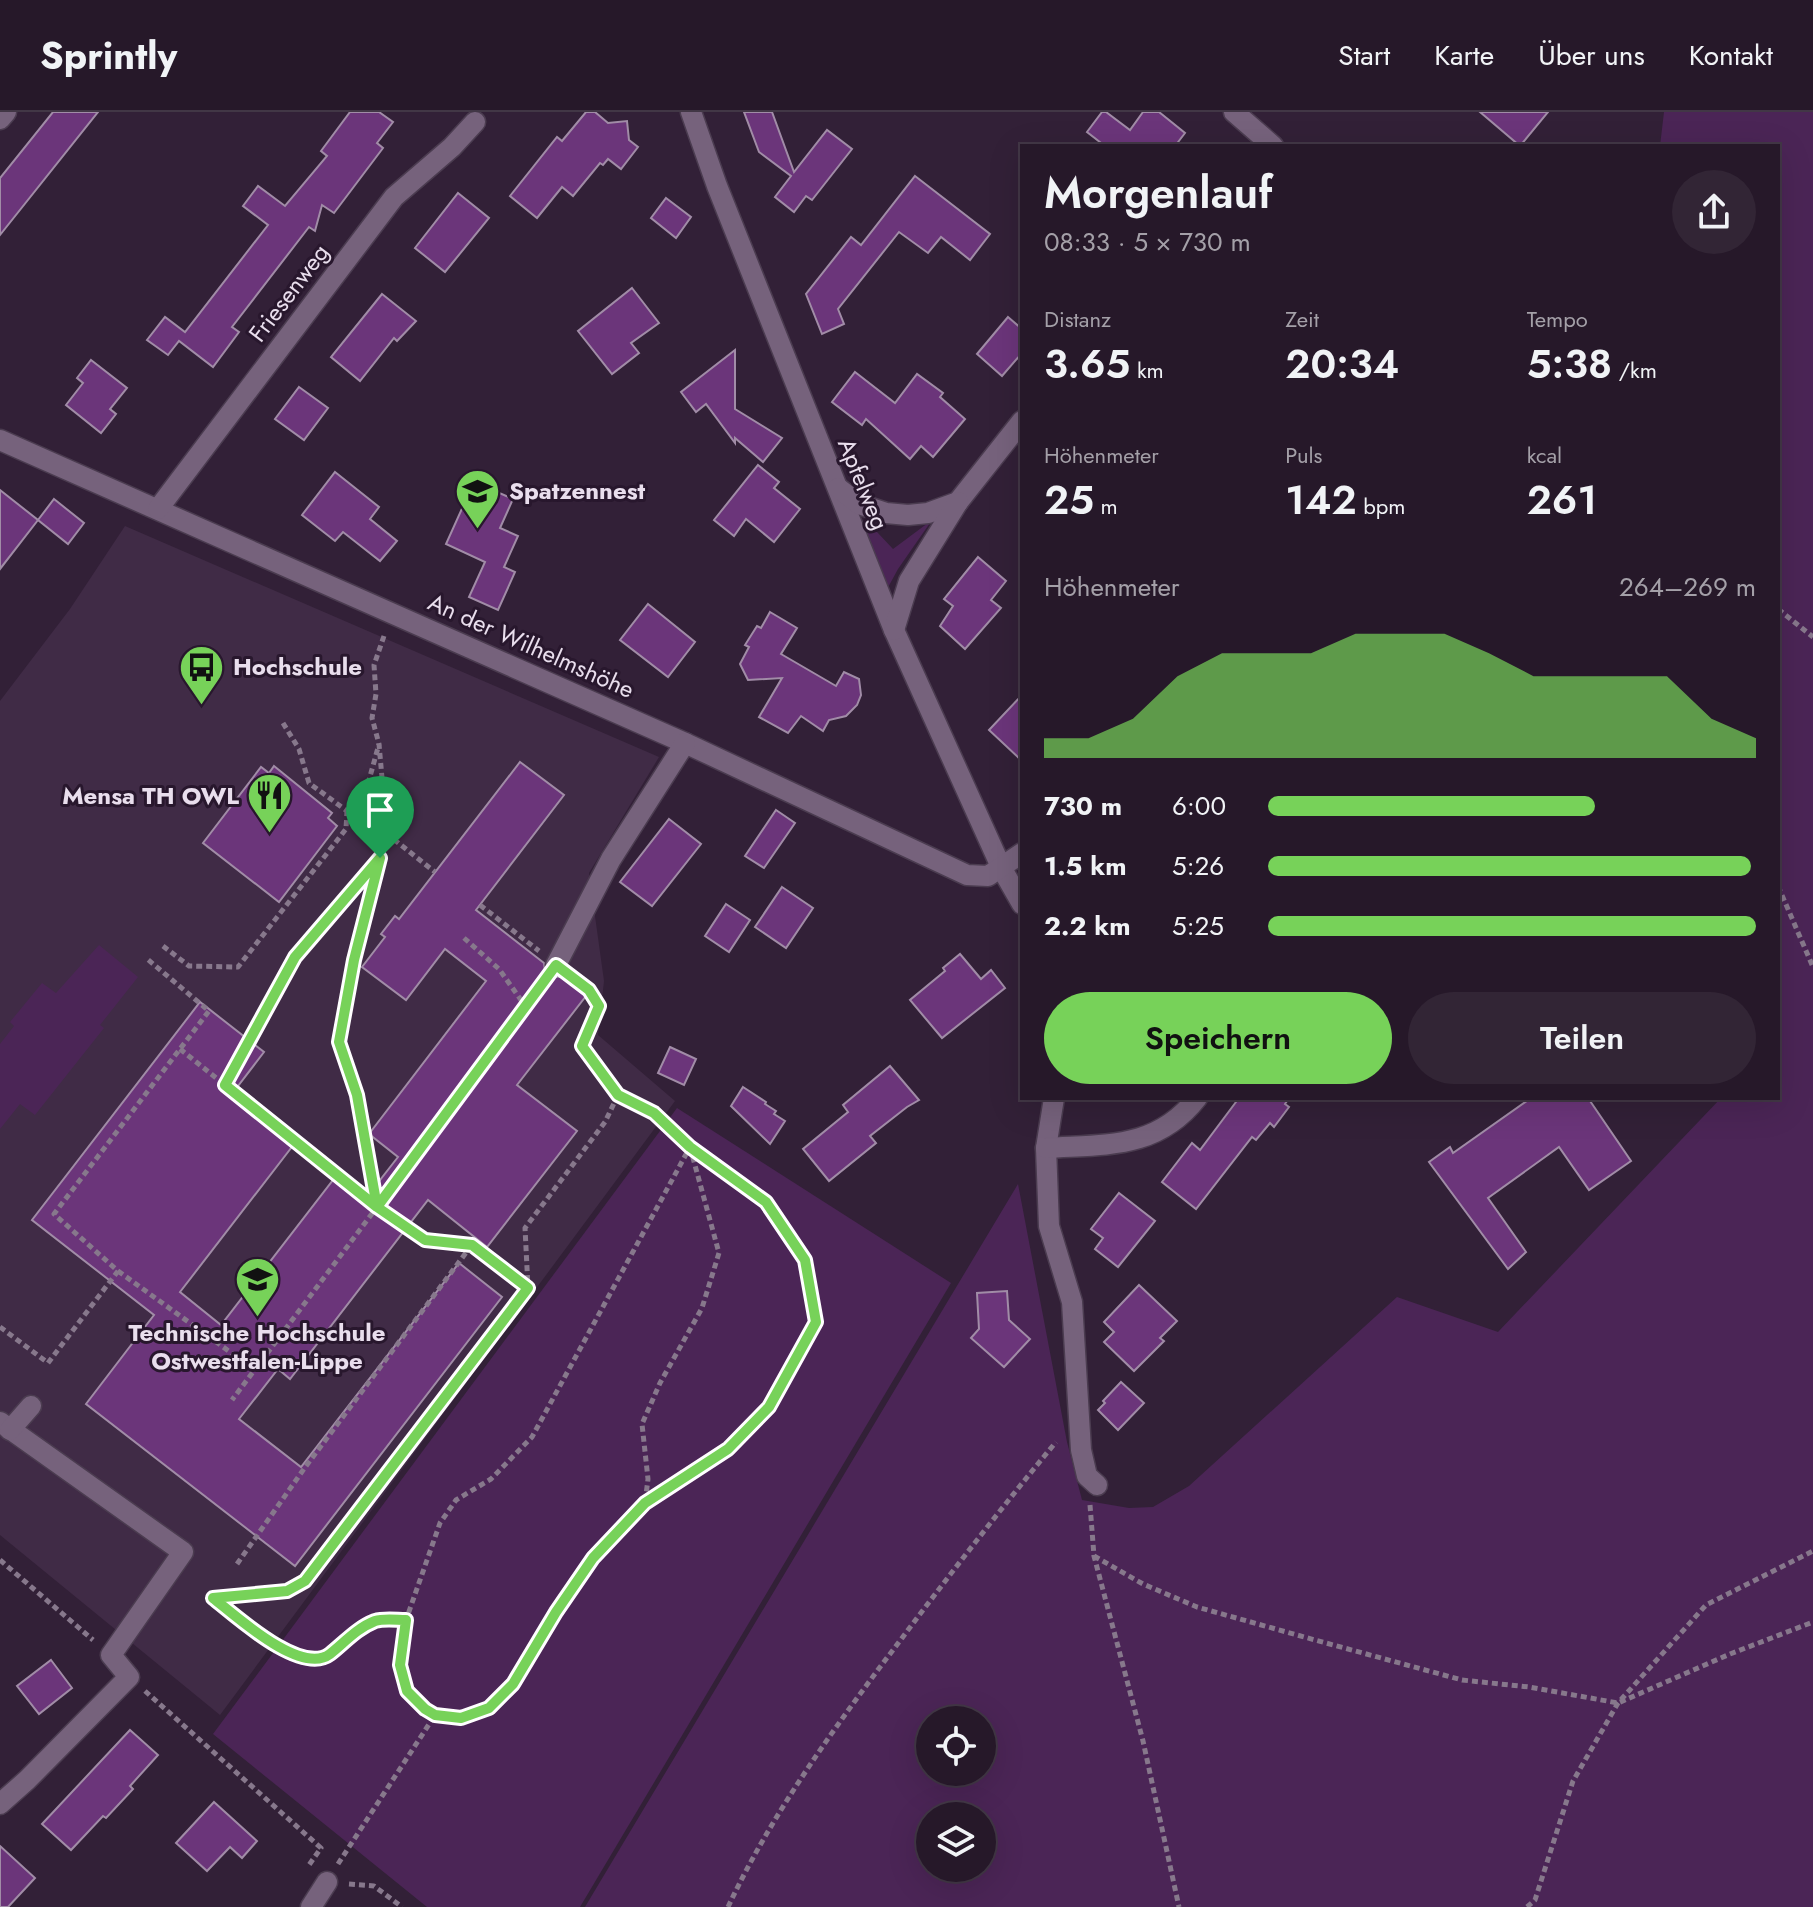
<!DOCTYPE html>
<html lang="de">
<head>
<meta charset="utf-8">
<style>
  :root { --surface:#261829; --page:#322535; --text:#f1f3f6; --muted:#a4a0a8; --line:#423746; --accent:#77d259 }
  body { margin:0; font-family:Jost,sans-serif; background:var(--page); color:var(--text); height:100vh; display:flex; flex-direction:column; font-size:30px; white-space:nowrap }
  * { box-sizing:border-box; margin:0 }
  p { font-size:26px; color:var(--muted) }
  .icon { flex:none; width:44px; height:44px; fill:none; stroke:currentColor; stroke-width:2; stroke-linecap:round; stroke-linejoin:round }
  .map { position:relative; flex:1; overflow:hidden }
  .side { position:absolute; left:1020px; top:32px; width:760px; height:956px; display:flex; flex-direction:column; background:var(--surface); border-radius:0px; box-shadow:0 8px 32px #0002,0 0 0 2px var(--line) }
  .side>* { flex:none }
  .fabs { position:absolute; left:916px; top:1594px; display:grid; gap:16px }
  .fabs a { display:grid; place-items:center; width:80px; height:80px; border-radius:50%; background:var(--surface); box-shadow:0 8px 32px #0002,0 0 0 2px var(--line); font-size:40px }
  .pin { position:absolute; display:grid; place-items:center; width:68px; height:68px; color:#fff; margin:-82px -34px; border-radius:50% 50% 50% 0; rotate:-45deg; box-shadow:0 0 8px #0007 }
  .pin .icon { rotate:45deg }
  .round { display:grid; place-items:center; flex:none; width:84px; height:84px; border-radius:42px; background:var(--page) }
  .head { display:flex; align-items:center; justify-content:space-between; height:136px; padding:0 24px }
  h1 { font-size:44px; font-weight:600; line-height:60px }
  .stats { display:grid; grid-template-columns:repeat(3,1fr); gap:12px; height:136px; padding:8px 24px }
  .stats div { display:grid; align-content:center }
  .stats b { font-size:40px; font-weight:600 }
  .stats small { font-size:22px; font-weight:400 }
  .stats p { font-size:22px }
  .chart { height:224px; padding:16px 24px }
  .chart p { display:flex; justify-content:space-between }
  .chart svg { width:100%; height:144px; margin-top:8px; fill:var(--accent); opacity:.7 }
  .button { display:flex; gap:16px; margin-top:auto; padding:16px 24px }
  .button a { flex:1; height:92px; border-radius:48px; background:var(--accent); color:#111; font-size:32px; font-weight:600; line-height:92px; text-align:center }
  .button a+a { background:var(--page); color:var(--text) }
  ul { padding:0 24px; list-style:none; font-size:26px }
  li { display:grid; grid-template-columns:128px 96px 1fr; align-items:center; height:60px }
  li i { height:20px; border-radius:10px; background:var(--accent) }
  header { display:flex; align-items:center; gap:48px; box-sizing:border-box; height:112px; padding:0 40px; background:var(--surface); border-bottom:2px solid var(--line) }
  header strong { font-size:38px }
  nav { display:flex; gap:44px; margin-inline-start:auto; font-size:28px }
  .map>svg:first-child { display:block }
</style>
</head>
<body>
<header>
<strong>Sprintly</strong>
<nav><a>Start</a><a>Karte</a><a>Über uns</a><a>Kontakt</a></nav>
</header>
<div class="map">
<svg width="1813" height="1795" viewBox="0 0 1813 1795">
  <rect width="100%" height="100%" fill="#322037"/>
  <!-- built -->
  <path fill="#402b46" d="M125,414L659,645L589,761L604,869L598,923L675,989L220,1603L0,1423V589L70,497Z"/>
  <!-- green -->
  <g fill="#4b2556" fill-rule="evenodd">
    <path d="M1664,0H1813V1795H585L1018,1072L1067,1330L1082,1388L1129,1396L1153,1395L1189,1374L1397,1185L1498,1220L1721,986H1778V34H1660ZM930,1608H982V1660H930ZM930,1704H982V1756H930Z"/>
    <path d="M932,408L898,457L879,492L847,412L877,420L893,437Z"/>
    <path d="M99,833L138,865L100,913L104,916L35,1003L20,992L0,1017V932L14,914L10,910L42,871L56,881Z"/>
    <path d="M677,996L951,1171L580,1795H427L213,1622Z"/>
  </g>
  <!-- building -->
  <g fill="#6b357a" stroke="#a18ca7" stroke-width="2">
    <path d="M53,0H98L0,123V66Z"/>
    <path d="M350,0H379L393,10L377,31L383,36L334,101L322,93L315,119L309,115L232,215L239,220L213,255L179,229L168,243L147,228L165,205L185,220L268,113L243,94L258,74L285,94L327,44L321,39Z"/>
    <path d="M586,0H595L608,11L627,9L629,28L638,35L621,57L608,47L603,53L600,51L573,84L562,75L537,106L510,84L557,25L562,29Z"/>
    <path d="M744,0H772L794,60L827,18L852,37L812,88L806,84L794,100L775,85L791,64L759,40Z"/>
    <path d="M1102,0H1106L1130,18L1143,0H1159L1185,21L1175,34H1105L1087,20Z"/>
    <path d="M1480,0H1548L1520,34Z"/>
    <path d="M915,64L990,122L970,148L941,125L928,141L899,120L838,197L844,212L822,222L806,182L851,125L861,133Z"/>
    <path d="M458,81L489,106L445,160L415,136Z"/>
    <path d="M666,86L691,105L676,126L651,106Z"/>
    <path d="M632,176L659,211L631,231L639,241L612,262L578,219Z"/>
    <path d="M382,182L416,209L397,229L394,226L360,269L331,245Z"/>
    <path d="M1008,205L1022,217V241L1002,264L977,242Z"/>
    <path d="M735,238V297L782,326L763,350L735,326V331L706,292L696,300L681,280Z"/>
    <path d="M91,248L127,276L110,297L116,302L101,321L66,293L83,271L77,266Z"/>
    <path d="M855,260L895,291L917,262L943,281L940,285L965,307L933,345L921,334L910,347L866,307L862,313L832,290Z"/>
    <path d="M299,275L328,296L304,328L275,307Z"/>
    <path d="M758,353L779,370L774,376L800,397L774,430L746,407L734,424L714,408Z"/>
    <path d="M335,360L379,395L370,407L397,429L380,449L343,420L335,429L302,403Z"/>
    <path d="M474,370L513,387L500,416L518,424L504,455L515,460L498,498L469,485L485,450L446,432Z"/>
    <path d="M0,378L38,408L0,457Z"/>
    <path d="M54,387L84,411L68,432L38,408Z"/>
    <path d="M978,445L1006,469L991,488L1001,496L965,537L940,514L953,494L944,487Z"/>
    <path d="M648,492L695,530L668,565L620,528Z"/>
    <path d="M770,500L797,516L781,542L836,574L844,560L859,567L861,583L857,593L846,604L829,608L823,619L801,604L788,621L759,605L782,566L748,568L740,552L749,535L745,533L757,514L761,516Z"/>
    <path d="M1022,583V649L989,618Z"/>
    <path d="M520,650L564,683L476,798L544,851L545,859L549,864L561,865L586,884L517,973L577,1019L487,1135L428,1088L290,1267L278,1257L239,1307L301,1355L459,1151L502,1185L295,1454L86,1292L154,1203L32,1108L200,890L264,940L235,978L298,1027L180,1180L221,1213L340,1059L369,1082L398,1045L369,1022L486,869L445,837L406,888L362,855L385,825L381,822L395,804L399,807Z"/>
    <path d="M274,654L332,701L328,706L337,714L279,790L203,731L261,655L269,661Z"/>
    <path d="M776,698L795,711L764,756L745,744Z"/>
    <path d="M669,707L701,732L652,794L620,770Z"/>
    <path d="M782,775L813,796L786,836L755,815Z"/>
    <path d="M726,792L750,808L729,840L705,824Z"/>
    <path d="M960,842L981,867L991,858L1005,876L942,926L910,888L945,859L943,856Z"/>
    <path d="M670,935L696,947L684,973L658,961Z"/>
    <path d="M890,954L919,988L907,995L870,1024L876,1031L829,1069L803,1037L848,1000L843,993Z"/>
    <path d="M743,975L766,990L765,992L776,999L774,1002L785,1009L770,1032L731,994Z"/>
    <path d="M1239,986H1289L1285,992L1289,995L1274,1015L1270,1011L1256,1028L1252,1025L1196,1097L1162,1070L1192,1031L1200,1038Z"/>
    <path d="M1531,986H1588L1631,1049L1589,1078L1559,1035L1488,1086L1526,1140L1508,1157L1429,1050L1450,1035L1453,1041Z"/>
    <path d="M1119,1081L1155,1109L1118,1155L1095,1137L1103,1126L1091,1117Z"/>
    <path d="M1139,1173L1177,1209L1160,1226L1164,1229L1134,1259L1104,1230L1114,1220L1104,1210Z"/>
    <path d="M1007,1179L1009,1208L1030,1227L1004,1255L971,1226L979,1217L977,1181Z"/>
    <path d="M1121,1270L1144,1291L1118,1318L1098,1298L1105,1291L1103,1289Z"/>
    <path d="M51,1548L72,1576L39,1602L17,1574Z"/>
    <path d="M130,1618L158,1643L130,1674L133,1677L106,1706L103,1704L71,1738L42,1712Z"/>
    <path d="M214,1690L257,1729L242,1746L230,1735L207,1759L176,1731Z"/>
    <path d="M0,1734L35,1766L8,1795H0Z"/>
  </g>
  <g fill="none" stroke-linecap="round" stroke-linejoin="round">
    <defs>
      <g id="minor">
        <path d="M691,0L717,74L894,518L1002,757L1022,792"/>
        <path d="M1234,0L1273,34"/>
        <path d="M0,7L6,0"/>
        <path d="M0,328L685,631L967,763L988,764L1022,741"/>
        <path d="M838,376L859,392L886,401L908,403L928,401L958,390L1022,309"/>
        <path d="M158,397L394,85L452,35L475,10"/>
        <path d="M894,518L909,469L958,390"/>
        <path d="M556,853L611,747L685,631"/>
        <path d="M1054,986L1046,1036L1049,1114L1072,1190L1081,1338L1087,1364L1097,1373"/>
        <path d="M1046,1036C1105,1032 1156,1038 1197,986"/>
        <path d="M0,1310L183,1440L111,1543L129,1565L27,1668L0,1692"/>
        <path d="M10,1318L31,1294"/>
        <path d="M311,1795L327,1770"/>
      </g>
    </defs>
    <!-- minor casing -->
    <use href="#minor" stroke="#4b3c50" stroke-width="23"/>
    <!-- path -->
    <g stroke="#87788c" stroke-width="5" stroke-dasharray="6 4" stroke-linecap="butt">
      <path d="M1778,497L1813,525"/>
      <path d="M384,524L374,553L376,582L372,606L379,632L387,722L435,760"/>
      <path d="M283,611L299,637L309,671L347,699"/>
      <path d="M380,746L354,848L339,930L357,983L377,1095L425,1128L472,1133L527,1175"/>
      <path d="M1778,774L1813,855"/>
      <path d="M480,793L539,839"/>
      <path d="M464,826L499,857L526,895"/>
      <path d="M163,834L189,854L238,855L346,717L347,699L366,679L379,632"/>
      <path d="M180,937L377,1095L232,1288"/>
      <path d="M225,973L295,845L380,746L387,722"/>
      <path d="M618,983L654,1001L690,1035L766,1090L805,1148L816,1210L769,1295L728,1337L646,1390"/>
      <path d="M690,1035L719,1141L702,1196L660,1271L642,1312L648,1367L645,1391L593,1446L556,1500L513,1572L489,1596L461,1606L435,1603L425,1597L407,1579L400,1553L406,1508L440,1411L456,1388L491,1367L532,1325Z"/>
      <path d="M377,1095L544,870"/>
      <path d="M118,1159L237,1245"/>
      <path d="M0,1215L48,1251L118,1159L54,1102L209,899L146,846"/>
      <path d="M1090,1393L1094,1444L1143,1629L1179,1795"/>
      <path d="M1094,1444L1143,1472L1197,1495L1315,1528L1462,1568L1529,1575L1618,1591L1730,1542L1813,1510"/>
      <path d="M0,1448L93,1528"/>
      <path d="M237,1452L306,1354L471,1134"/>
      <path d="M213,1486L287,1479L305,1469L528,1176L525,1116L605,1010L618,983L582,934L599,894L589,878L575,867"/>
      <path d="M213,1487C238,1506 293,1557 325,1545C332,1543 338,1534 344,1529C366,1510 378,1508 406,1508"/>
      <path d="M145,1579L321,1736L309,1753"/>
      <path d="M338,1752L435,1603"/>
      <path d="M349,1772L374,1774L402,1795"/>
      <path d="M728,1795C772,1701 836,1613 899,1530C950,1462 1002,1395 1056,1330"/>
      <path d="M1527,1795L1535,1788L1573,1669L1618,1591L1706,1493L1813,1439"/>
    </g>
    <!-- minor -->
    <use href="#minor" stroke="#76627c" stroke-width="20"/>
  </g>
  <g fill="none" stroke-linecap="round" stroke-linejoin="round">
    <defs>
      <path id="route" d="M380,746L295,845L225,973L377,1095L425,1128L472,1133L528,1176L305,1469L287,1479L213,1486C236,1504 301,1564 330,1542C344,1531 357,1516 375,1509C384,1506 397,1508 406,1508L400,1553L407,1579L425,1597L435,1603L461,1606L489,1596L513,1572L556,1500L593,1446L645,1391L728,1337L769,1295L816,1210L805,1148L766,1090L690,1035L654,1001L618,983L582,934L599,894L589,878L556,853L377,1095L357,983L339,930L354,848L380,746"/>
    </defs>
    <!-- route casing -->
    <use href="#route" stroke="#fff" stroke-width="16"/>
    <!-- route -->
    <use href="#route" stroke="#77d259" stroke-width="10"/>
  </g>
  <!-- icons -->
  <defs>
    <symbol id="school-pin" viewBox="-11 -11 22 30"><path d="M0 17L-7.5 6A9.5 9.5 0 1 1 7.5 6Z" fill="#77d259" stroke="#28172d"/><path d="M0-5L7-2L0 1L-7-2ZM-4 1L0 2.5L4 1V4Q0 6-4 4Z" fill="#111"/></symbol>
    <symbol id="bus-pin" viewBox="-11 -11 22 30"><path d="M0 17L-7.5 6A9.5 9.5 0 1 1 7.5 6Z" fill="#77d259" stroke="#28172d"/><path d="M-5-6H5V4H4V6H2V4H-2V6H-4V4H-5ZM-3.5-4V0h7V-4ZM-3.5 1.2v1.5H-2V1.2ZM2 1.2v1.5H3.5V1.2Z" fill="#111"/></symbol>
    <symbol id="restaurant-pin" viewBox="-11 -11 22 30"><path d="M0 17L-7.5 6A9.5 9.5 0 1 1 7.5 6Z" fill="#77d259" stroke="#28172d"/><path d="M-5-6h1v4h1v-4h1v4h1v-4h1v5L-1.5 .5V6h-2V.5L-5-1ZM5-6V6H3V1.5H1.5Q1.5-4 5-6Z" fill="#111"/></symbol>
    <symbol id="university-pin" viewBox="-11 -11 22 30"><path d="M0 17L-7.5 6A9.5 9.5 0 1 1 7.5 6Z" fill="#77d259" stroke="#28172d"/><path d="M0-5L7-2L0 1L-7-2ZM-4 1L0 2.5L4 1V4Q0 6-4 4Z" fill="#111"/></symbol>
  </defs>
  <g fill-rule="evenodd">
    <use href="#school-pin" x="452" y="354" width="51" height="69"/>
    <use href="#bus-pin" x="176" y="530" width="51" height="69"/>
    <use href="#restaurant-pin" x="244" y="658" width="51" height="69"/>
    <use href="#university-pin" x="232" y="1142" width="51" height="69"/>
  </g>
  <g text-anchor="middle" stroke-width="6" stroke-linejoin="round" paint-order="stroke">
    <!-- street labels -->
    <g font-size="24" fill="#e9deed" stroke="#28172d">
      <text transform="translate(289 181) rotate(-53)" y="8">Friesenweg</text>
      <text transform="translate(863 372) rotate(68)" y="8">Apfelweg</text>
      <text transform="translate(531 534) rotate(24)" y="8">An der Wilhelmshöhe</text>
    </g>
    <!-- poi labels -->
    <g font-size="24" font-weight="bold" fill="#e9deed" stroke="#28172d" text-anchor="start">
      <text x="509" y="387">Spatzennest</text>
      <text x="233" y="563">Hochschule</text>
      <text x="239" y="692" text-anchor="end">Mensa TH OWL</text>
      <text x="257" y="1229" text-anchor="middle">Technische Hochschule<tspan x="257" dy="28">Ostwestfalen-Lippe</tspan></text>
    </g>
  </g>
</svg>
<div class="fabs">
<a><svg class="icon" aria-label="locate" viewBox="0 0 24 24"><circle cx="12" cy="12" r="6"/><path d="M12 2v4M12 18v4M2 12h4M18 12h4"/></svg></a>
<a><svg class="icon" aria-label="layers" viewBox="0 0 24 24"><path d="M12 4l9 5-9 5-9-5zM3 14l9 5 9-5"/></svg></a>
</div>
<div class="pin" style="left:380px;top:746px;background:#1e9e55"><svg class="icon" aria-label="arrive" viewBox="0 0 24 24"><path d="M6 21V4h12l-3 4 3 4H6"/></svg></div>
<section class="side">
<div class="head"><div><h1>Morgenlauf</h1><p>08:33 · 5 × 730 m</p></div><a class="round"><svg class="icon" aria-label="share" viewBox="0 0 24 24"><path d="M12 15V3M7 8l5-5 5 5M5 13v7h14v-7"/></svg></a></div>
<div class="stats">
<div><p>Distanz</p><b>3.65<small> km</small></b></div>
<div><p>Zeit</p><b>20:34</b></div>
<div><p>Tempo</p><b>5:38<small> /km</small></b></div>
</div>
<div class="stats">
<div><p>Höhenmeter</p><b>25<small> m</small></b></div>
<div><p>Puls</p><b>142<small> bpm</small></b></div>
<div><p>kcal</p><b>261</b></div>
</div>
<div class="chart"><p><span>Höhenmeter</span>264–269 m</p>
<svg viewBox="0 0 160 44" preserveAspectRatio="none"><path d="M0 44V38L10 38L20 32L30 19L40 12L50 12L60 12L70 6L80 6L90 6L100 12L110 19L120 19L130 19L140 19L150 32L160 38V44z"/></svg>
</div>
<ul>
<li><b>730 m</b>6:00<i style="width:67%"></i></li>
<li><b>1.5 km</b>5:26<i style="width:99%"></i></li>
<li><b>2.2 km</b>5:25<i style="width:100%"></i></li>
</ul>
<div class="button"><a>Speichern</a><a>Teilen</a></div>
</section>
</div>
</body>
</html>
